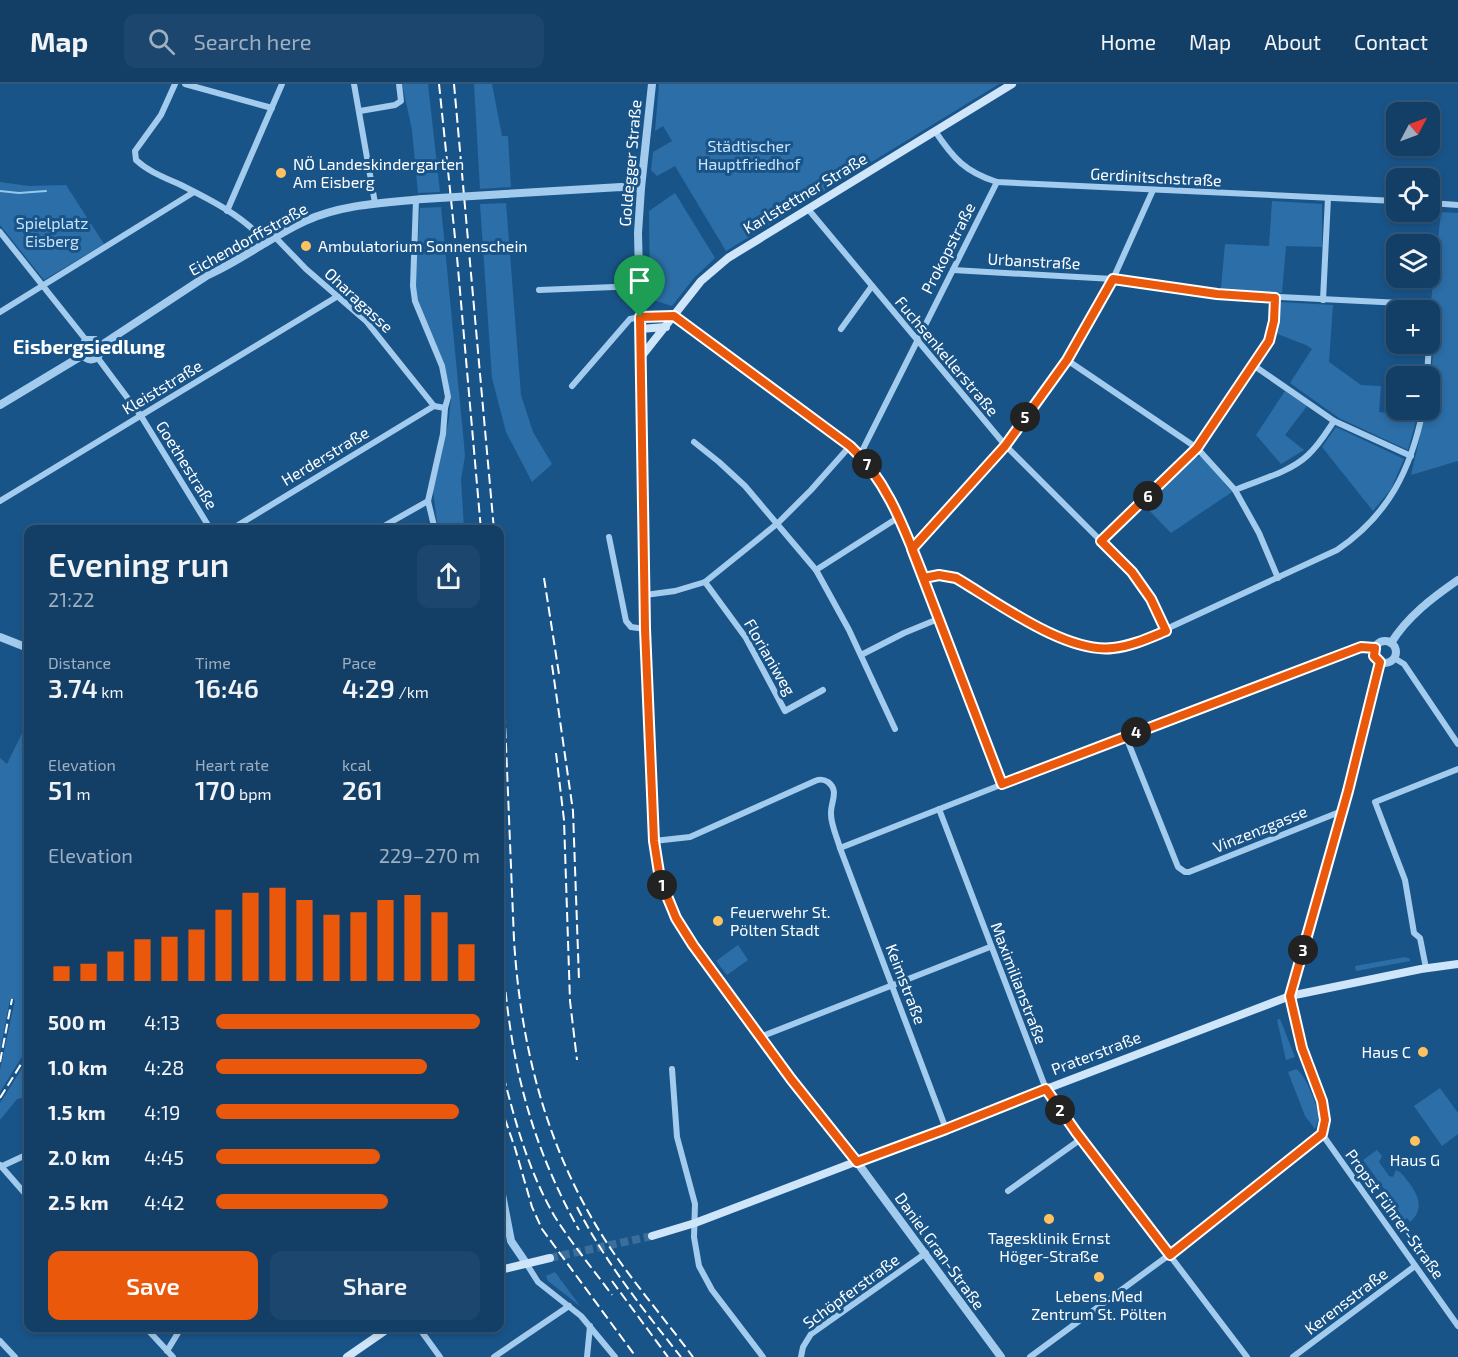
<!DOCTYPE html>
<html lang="en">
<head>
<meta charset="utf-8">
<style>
  :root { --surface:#133f67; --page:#1c466d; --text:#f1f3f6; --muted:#9dafc0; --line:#32587b; --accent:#ea580c }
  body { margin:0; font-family:"Exo 2",sans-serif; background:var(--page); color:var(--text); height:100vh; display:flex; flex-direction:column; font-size:22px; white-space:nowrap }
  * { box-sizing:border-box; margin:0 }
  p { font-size:20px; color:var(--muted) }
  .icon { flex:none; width:33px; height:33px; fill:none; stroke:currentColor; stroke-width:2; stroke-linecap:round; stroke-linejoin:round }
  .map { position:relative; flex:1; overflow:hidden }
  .panel { position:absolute; left:24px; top:441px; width:480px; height:807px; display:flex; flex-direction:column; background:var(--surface); border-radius:12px; box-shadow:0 3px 9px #0003,0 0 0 2px var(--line) }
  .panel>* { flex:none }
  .needle { width:39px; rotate:49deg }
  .buttons { position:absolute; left:1386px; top:18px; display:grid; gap:12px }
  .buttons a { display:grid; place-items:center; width:54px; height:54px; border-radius:12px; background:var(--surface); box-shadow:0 3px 9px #0003,0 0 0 2px var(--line); font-size:30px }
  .pin { position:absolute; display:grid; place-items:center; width:51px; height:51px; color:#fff; margin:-62px -26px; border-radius:50% 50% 50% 0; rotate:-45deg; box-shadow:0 0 6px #0007 }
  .pin .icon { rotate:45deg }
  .km { position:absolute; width:30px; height:30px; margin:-15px; border-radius:50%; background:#222; color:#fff; font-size:16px; line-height:30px; text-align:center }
  .round { display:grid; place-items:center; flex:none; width:63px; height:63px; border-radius:12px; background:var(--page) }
  .summary { display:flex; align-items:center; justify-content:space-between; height:102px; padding:0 24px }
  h1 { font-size:33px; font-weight:600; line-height:45px }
  .stats { display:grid; grid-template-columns:repeat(3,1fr); gap:9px; height:102px; padding:6px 24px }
  .stats div { display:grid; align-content:center }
  .stats b { font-size:26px; font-weight:600 }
  .stats small { font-size:16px; font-weight:400 }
  .stats p { font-size:16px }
  .chart { height:168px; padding:12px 24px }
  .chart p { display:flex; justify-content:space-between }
  .chart svg { width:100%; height:108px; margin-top:6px; stroke:var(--accent); stroke-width:6 }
  .button { display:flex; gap:12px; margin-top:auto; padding:12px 24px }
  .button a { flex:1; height:69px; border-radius:12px; background:var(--accent); color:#fff; font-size:24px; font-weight:600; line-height:69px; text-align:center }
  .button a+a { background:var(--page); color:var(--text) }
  ul { padding:0 24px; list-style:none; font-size:20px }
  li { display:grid; grid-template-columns:96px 72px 1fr; align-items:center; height:45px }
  li i { height:15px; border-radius:8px; background:var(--accent) }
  header { display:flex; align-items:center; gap:36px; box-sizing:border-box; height:84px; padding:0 30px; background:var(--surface); border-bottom:2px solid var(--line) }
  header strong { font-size:28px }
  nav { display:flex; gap:33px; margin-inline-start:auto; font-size:21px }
  .search { width:420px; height:54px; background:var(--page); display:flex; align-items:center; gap:15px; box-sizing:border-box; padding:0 21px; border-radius:12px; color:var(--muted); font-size:22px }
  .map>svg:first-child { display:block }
</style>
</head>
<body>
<header>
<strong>Map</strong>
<div class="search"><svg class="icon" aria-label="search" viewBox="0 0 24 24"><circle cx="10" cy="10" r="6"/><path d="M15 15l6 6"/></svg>Search here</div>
<nav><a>Home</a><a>Map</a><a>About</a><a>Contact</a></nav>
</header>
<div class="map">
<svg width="1458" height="1273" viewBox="0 0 1458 1273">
  <rect width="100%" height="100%" fill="#195489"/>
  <!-- green -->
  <g fill="#2c6ea7">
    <path d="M402,0H428L440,108L418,109L412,46Z"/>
    <path d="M474,0H492L502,52H508L511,103L480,105Z"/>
    <path d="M659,0H999L726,167L675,82L657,92L651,86L653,68L672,57L663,42L655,47Z"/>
    <path d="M0,98L29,102L66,101L104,160L44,196L0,141Z"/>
    <path d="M675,109L715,174L694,194L672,222L650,215L649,127Z"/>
    <path d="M1272,117L1322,120V163L1286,162L1282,209L1221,204L1225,160L1269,162Z"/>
    <path d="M506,119L521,311L533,348L552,380L532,398L506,348L492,294L480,120Z"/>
    <path d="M441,123L464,360L465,372L461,395L464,445H438L433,407L449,335L451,314L417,217L415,199L420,124Z"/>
    <path d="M1441,128L1458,129V377L1411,391L1426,326H1430V304L1436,232L1431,218Z"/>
    <path d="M1280,218L1333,221L1329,278L1361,301L1381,302L1379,328L1417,333L1408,366L1339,334L1290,299L1312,265L1306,261L1275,249Z"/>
    <path d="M1285,307L1307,322L1285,351L1304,366L1281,380L1256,351Z"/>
    <path d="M1336,343L1404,375L1391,405L1373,427L1322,363Z"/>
    <path d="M1201,372L1232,408L1171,449L1144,421L1193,374Z"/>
    <path d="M28,637V963L0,1008V986L15,916L10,915L0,968V674L7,680Z"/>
    <path d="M738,861L748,876L727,891L716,877Z"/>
    <path d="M1405,873L1410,875V877L1356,887L1355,882Z"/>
    <path d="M1280,935L1295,973L1286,976L1277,936Z"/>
    <path d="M28,975V1013L17,1015L0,1036V1019Z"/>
    <path d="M1296,985C1304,988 1317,1020 1318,1030C1319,1036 1317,1040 1315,1045L1305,1032L1288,988Z"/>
    <path d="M1440,1004L1458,1029V1050L1442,1062L1414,1022Z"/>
    <path d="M1377,1066L1382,1072L1379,1078L1389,1092L1393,1093L1396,1086C1403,1089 1405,1094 1410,1100C1419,1113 1424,1126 1410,1138L1407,1134L1399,1140L1379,1111L1385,1106L1363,1076Z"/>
    <path d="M555,1188L580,1222L548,1197L546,1192Z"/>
  </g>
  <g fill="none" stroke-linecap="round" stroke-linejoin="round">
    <!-- stream -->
    <path stroke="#95c7ef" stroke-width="2" d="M0,107L19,109L46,107"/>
    <!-- secondary-tunnel -->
    <path stroke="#3c6e9b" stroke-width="8" stroke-dasharray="8 4" stroke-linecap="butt" d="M550,1174L652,1152"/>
    <!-- minor -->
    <g stroke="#a2cbed" stroke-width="6">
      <path d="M175,0L161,31L135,67L136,76C149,88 166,94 181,101C211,116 245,133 266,159"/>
      <path d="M185,0L272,24"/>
      <path d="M354,0L375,119"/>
      <path d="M360,27L395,21L401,17L399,0"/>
      <path d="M935,47C953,74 965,88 997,98L1396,117"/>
      <path d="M416,116L413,202L415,217L442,282L448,313L445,324L443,350L428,417L435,446"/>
      <path d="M1430,119L1458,121"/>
      <path d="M808,125L1005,361L1132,488L1151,515L1166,547"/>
      <path d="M227,127L282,0"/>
      <path d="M0,148L86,256"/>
      <path d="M276,154L306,185L366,237L434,322L445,324"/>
      <path d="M953,186L1113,195L1217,210L1422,220L1429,226"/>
      <path d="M539,206L639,202"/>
      <path d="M1323,216L1328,114"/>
      <path d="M0,228L194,108"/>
      <path d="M1430,228L1432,232L1430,258"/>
      <path d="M674,232L839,353C866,375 884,402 899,433L1002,700"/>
      <path d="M841,245L872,202"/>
      <path d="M97,273L141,332L211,446"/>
      <path d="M1067,276L1197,364L1235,406L1259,449L1278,494"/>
      <path d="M1253,281L1334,337L1411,372"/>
      <path d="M1427,292L1429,260"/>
      <path d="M572,302L630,235L640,233"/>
      <path d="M694,358L719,378L745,402L816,486L849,546L895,645"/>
      <path d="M860,371L997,98"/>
      <path d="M1235,406C1258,396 1289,389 1308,371C1319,361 1326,349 1334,337"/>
      <path d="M0,417L338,212"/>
      <path d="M230,446L434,322"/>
      <path d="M377,446L428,417"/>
      <path d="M609,453L626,537L631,543L645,545"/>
      <path d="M1101,457L1197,364L1269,257L1273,236L1275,214"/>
      <path d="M912,465L1005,361L1067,276L1113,195L1153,106"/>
      <path d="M816,486L899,433"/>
      <path d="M924,494L939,491L956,494L1058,554L1089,564L1113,565L1136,559L1337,466C1389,431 1411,385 1423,326"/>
      <path d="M705,498L746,554L785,627L823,606"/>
      <path d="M645,511L675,507L705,498L778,439L811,406L850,362"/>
      <path d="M861,571L904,549L938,535"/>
      <path d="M1394,574L1404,580L1458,660"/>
      <path d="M1126,653L1178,783L1185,788H1189L1342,727"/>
      <path d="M939,725L1046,1005L1076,1048L1247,1273"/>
      <path d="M654,757L690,753L815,697C820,695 823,695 828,698C840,707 830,719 831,730C831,741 837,753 840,764L946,1045"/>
      <path d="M840,764L1161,638L1361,563L1375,564"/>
      <path d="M1426,884L1420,854L1414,849L1405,796L1375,718L1458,685"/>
      <path d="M1290,912C1293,934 1298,956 1306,977C1315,1004 1327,1020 1322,1050L1458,1242"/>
      <path d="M760,953L990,863"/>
      <path d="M672,985L677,1053L695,1120L694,1153L699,1182L712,1206L763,1273"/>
      <path d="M0,1081L28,1113"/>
      <path d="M0,1083L28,1070"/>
      <path d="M1008,1107L1081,1055"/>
      <path d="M526,1179L538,1198L581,1232L615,1273"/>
      <path d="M146,1244L173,1273"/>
      <path d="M419,1244L440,1273"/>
      <path d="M0,1257L15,1273"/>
      <path d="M167,1267L181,1244"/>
      <path d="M494,1273L569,1222"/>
      <path d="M587,1273L590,1242"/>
      <path d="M801,1273L803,1263L811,1250L926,1169"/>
      <path d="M1030,1273L1169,1171L1322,1050"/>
      <path d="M1293,1273L1415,1182"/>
    </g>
    <!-- tertiary -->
    <g stroke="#a2cbed" stroke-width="8">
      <path d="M505,110L621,103L641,104"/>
      <path d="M640,233L638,149L641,104L652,0"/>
      <path d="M100,262L208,191C242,176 272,152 305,137C343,120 383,119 423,115"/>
      <path d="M83,271L81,264L86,256H95L100,262"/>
      <path d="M83,271C88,277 94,277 99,271L100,262"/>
      <path d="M0,321L83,271"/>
      <path d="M0,553L28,564"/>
      <circle cx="1385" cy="568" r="11"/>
      <path d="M1391,559C1408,532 1432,514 1458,496"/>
      <path d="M1290,912L1348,707L1380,578"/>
      <path d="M857,1078L1001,1273"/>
      <path d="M500,1100L511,1157L526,1179"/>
    </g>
    <!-- secondary -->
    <g stroke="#cfe5f9" stroke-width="8">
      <path d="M674,232L640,233L645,545L656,779C668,832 701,871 732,914C772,970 814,1024 857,1078"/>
      <path d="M640,245L666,243"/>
      <path d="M641,273L701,197L728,174L1012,0"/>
      <path d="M652,1152L695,1139L1290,912L1421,885L1458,880"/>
      <path d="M500,1186L550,1174"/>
      <path d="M347,1273L389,1244"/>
    </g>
    <!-- rail -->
    <g stroke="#fff" stroke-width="2" stroke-dasharray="10 4.5" stroke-linecap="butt">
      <path d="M439,0L457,173L481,446"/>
      <path d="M454,0L494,446"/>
      <path d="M544,494L559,590"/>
      <path d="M500,514L514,856C521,968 549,1074 613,1168C638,1204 667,1238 693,1273"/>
      <path d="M552,581L573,727L579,896"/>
      <path d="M556,669L564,736L570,917L577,976"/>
      <path d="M500,821C504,942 519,1039 579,1146"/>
      <path d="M0,978L12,915"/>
      <path d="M500,978C513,1030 527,1085 555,1133C572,1160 593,1185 612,1211"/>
      <path d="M0,1014L28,969"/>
      <path d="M500,1021L515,1064L532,1123L542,1145L636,1273"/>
      <path d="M577,1123C605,1178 643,1225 681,1273"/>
      <path d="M612,1197L668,1273"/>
    </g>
    <!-- tertiary-bridge -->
    <path stroke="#a2cbed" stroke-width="8" d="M423,115L505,110"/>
  </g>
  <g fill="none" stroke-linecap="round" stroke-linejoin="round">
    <defs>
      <path id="route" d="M640,233L645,545L654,757L660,795L676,834L693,861L791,995L857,1078L946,1045L1046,1005L1076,1048L1170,1171L1322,1050L1325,1036L1322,1017L1302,964L1290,912L1348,707L1380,578L1374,572L1375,564L1361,563L1002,700L912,465L1005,362L1067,276L1113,195L1217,210L1275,214L1274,237L1269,257L1197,364L1101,457L1132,488L1151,515L1166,547C1149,554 1132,562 1113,564C1066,570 997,518 956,494L939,491L924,494C905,447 888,397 850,362L674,232L640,233"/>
    </defs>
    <!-- route casing -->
    <use href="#route" stroke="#fff" stroke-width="12"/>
    <!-- route -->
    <use href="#route" stroke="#ea580c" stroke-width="8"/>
  </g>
  <!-- markers -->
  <g fill="#ffc25e" stroke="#195489" stroke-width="2">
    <circle cx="281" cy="89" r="6"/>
    <circle cx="306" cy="162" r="6"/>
    <circle cx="718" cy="837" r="6"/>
    <circle cx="1423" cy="968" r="6"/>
    <circle cx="1415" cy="1057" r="6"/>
    <circle cx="1049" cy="1135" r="6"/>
    <circle cx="1099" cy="1193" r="6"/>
  </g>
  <g text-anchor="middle" stroke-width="6" stroke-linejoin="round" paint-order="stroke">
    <!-- park labels -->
    <g font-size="16" fill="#c8e3fa" stroke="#195489">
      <text x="749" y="68">Städtischer<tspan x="749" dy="18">Hauptfriedhof</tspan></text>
      <text x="52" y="145">Spielplatz<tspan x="52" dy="18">Eisberg</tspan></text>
    </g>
    <!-- street labels -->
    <g font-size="16" fill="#fff" stroke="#195489">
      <text transform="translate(630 79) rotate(-85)" y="6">Goldegger Straße</text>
      <text transform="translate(1156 93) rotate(3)" y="6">Gerdinitschstraße</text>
      <text transform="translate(805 109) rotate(-31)" y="6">Karlstettner Straße</text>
      <text transform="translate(248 155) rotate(-29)" y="6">Eichendorffstraße</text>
      <text transform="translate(948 164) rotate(-63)" y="6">Prokopstraße</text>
      <text transform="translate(1034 177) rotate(3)" y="6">Urbanstraße</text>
      <text transform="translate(359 216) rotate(43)" y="6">Oharagasse</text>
      <text transform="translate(947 272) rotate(50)" y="6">Fuchsenkellerstraße</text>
      <text transform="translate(162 303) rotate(-31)" y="6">Kleiststraße</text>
      <text transform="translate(325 372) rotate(-31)" y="6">Herderstraße</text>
      <text transform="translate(187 381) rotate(58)" y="6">Goethestraße</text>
      <text transform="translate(770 573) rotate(60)" y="6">Florianiweg</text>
      <text transform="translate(1260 745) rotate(-22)" y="6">Vinzenzgasse</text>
      <text transform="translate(1019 899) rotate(69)" y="6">Maximilianstraße</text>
      <text transform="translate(906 900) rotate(69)" y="6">Keimstraße</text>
      <text transform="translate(1096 969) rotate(-21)" y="6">Praterstraße</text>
      <text transform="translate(1395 1130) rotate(54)" y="6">Propst Führer-Straße</text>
      <text transform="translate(940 1167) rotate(54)" y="6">Daniel Gran-Straße</text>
      <text transform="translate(851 1207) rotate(-36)" y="6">Schöpferstraße</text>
      <text transform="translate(1346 1217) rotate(-37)" y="6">Kerensstraße</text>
    </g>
    <!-- poi labels -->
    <g font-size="16" fill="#fff" stroke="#195489" text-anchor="start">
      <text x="293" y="86">NÖ Landeskindergarten<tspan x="293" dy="18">Am Eisberg</tspan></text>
      <text x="318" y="168">Ambulatorium Sonnenschein</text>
      <text x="730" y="834">Feuerwehr St.<tspan x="730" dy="18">Pölten Stadt</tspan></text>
      <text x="1411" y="974" text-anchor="end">Haus C</text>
      <text x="1415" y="1082" text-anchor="middle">Haus G</text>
      <text x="1049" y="1160" text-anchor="middle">Tagesklinik Ernst<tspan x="1049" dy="18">Höger-Straße</tspan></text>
      <text x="1099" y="1218" text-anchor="middle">Lebens.Med<tspan x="1099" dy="18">Zentrum St. Pölten</tspan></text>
    </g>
    <!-- quarter labels -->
    <g font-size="20" font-weight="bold" fill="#fff" stroke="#195489">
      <text x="89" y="270">Eisbergsiedlung</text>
    </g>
  </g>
</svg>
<div class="buttons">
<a><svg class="needle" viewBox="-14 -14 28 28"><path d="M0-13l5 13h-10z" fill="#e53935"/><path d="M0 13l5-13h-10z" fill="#9dafc0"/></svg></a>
<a><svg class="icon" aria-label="locate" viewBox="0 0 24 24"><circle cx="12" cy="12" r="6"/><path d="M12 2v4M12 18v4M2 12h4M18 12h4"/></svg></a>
<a><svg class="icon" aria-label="layers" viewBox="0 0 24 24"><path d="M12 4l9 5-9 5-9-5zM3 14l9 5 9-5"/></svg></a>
<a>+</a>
<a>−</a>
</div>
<div class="pin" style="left:640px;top:233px;background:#1e9e55"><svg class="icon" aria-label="arrive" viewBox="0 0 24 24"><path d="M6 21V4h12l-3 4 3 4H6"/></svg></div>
<b class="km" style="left:662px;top:801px">1</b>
<b class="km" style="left:1060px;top:1026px">2</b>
<b class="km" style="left:1303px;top:866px">3</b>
<b class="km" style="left:1136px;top:648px">4</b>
<b class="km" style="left:1025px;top:333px">5</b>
<b class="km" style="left:1148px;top:412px">6</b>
<b class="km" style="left:867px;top:380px">7</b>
<section class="panel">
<div class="summary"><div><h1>Evening run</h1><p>21:22</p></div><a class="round"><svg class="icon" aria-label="share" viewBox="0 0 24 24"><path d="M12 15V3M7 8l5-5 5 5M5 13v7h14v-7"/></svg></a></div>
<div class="stats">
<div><p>Distance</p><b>3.74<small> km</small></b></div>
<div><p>Time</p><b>16:46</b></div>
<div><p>Pace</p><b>4:29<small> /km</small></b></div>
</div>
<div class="stats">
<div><p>Elevation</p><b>51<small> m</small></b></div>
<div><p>Heart rate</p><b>170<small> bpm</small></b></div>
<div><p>kcal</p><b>261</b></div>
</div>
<div class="chart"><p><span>Elevation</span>229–270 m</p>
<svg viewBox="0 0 160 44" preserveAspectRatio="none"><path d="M5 44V38M15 44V37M25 44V32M35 44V27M45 44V26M55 44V23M65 44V15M75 44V8M85 44V6M95 44V11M105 44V17M115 44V16M125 44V11M135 44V9M145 44V16M155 44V29"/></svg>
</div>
<ul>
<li><b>500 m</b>4:13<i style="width:100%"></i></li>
<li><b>1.0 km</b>4:28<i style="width:80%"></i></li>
<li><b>1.5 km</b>4:19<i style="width:92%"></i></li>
<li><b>2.0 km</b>4:45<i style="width:62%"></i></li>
<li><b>2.5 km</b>4:42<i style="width:65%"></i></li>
</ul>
<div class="button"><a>Save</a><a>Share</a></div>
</section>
</div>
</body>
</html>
